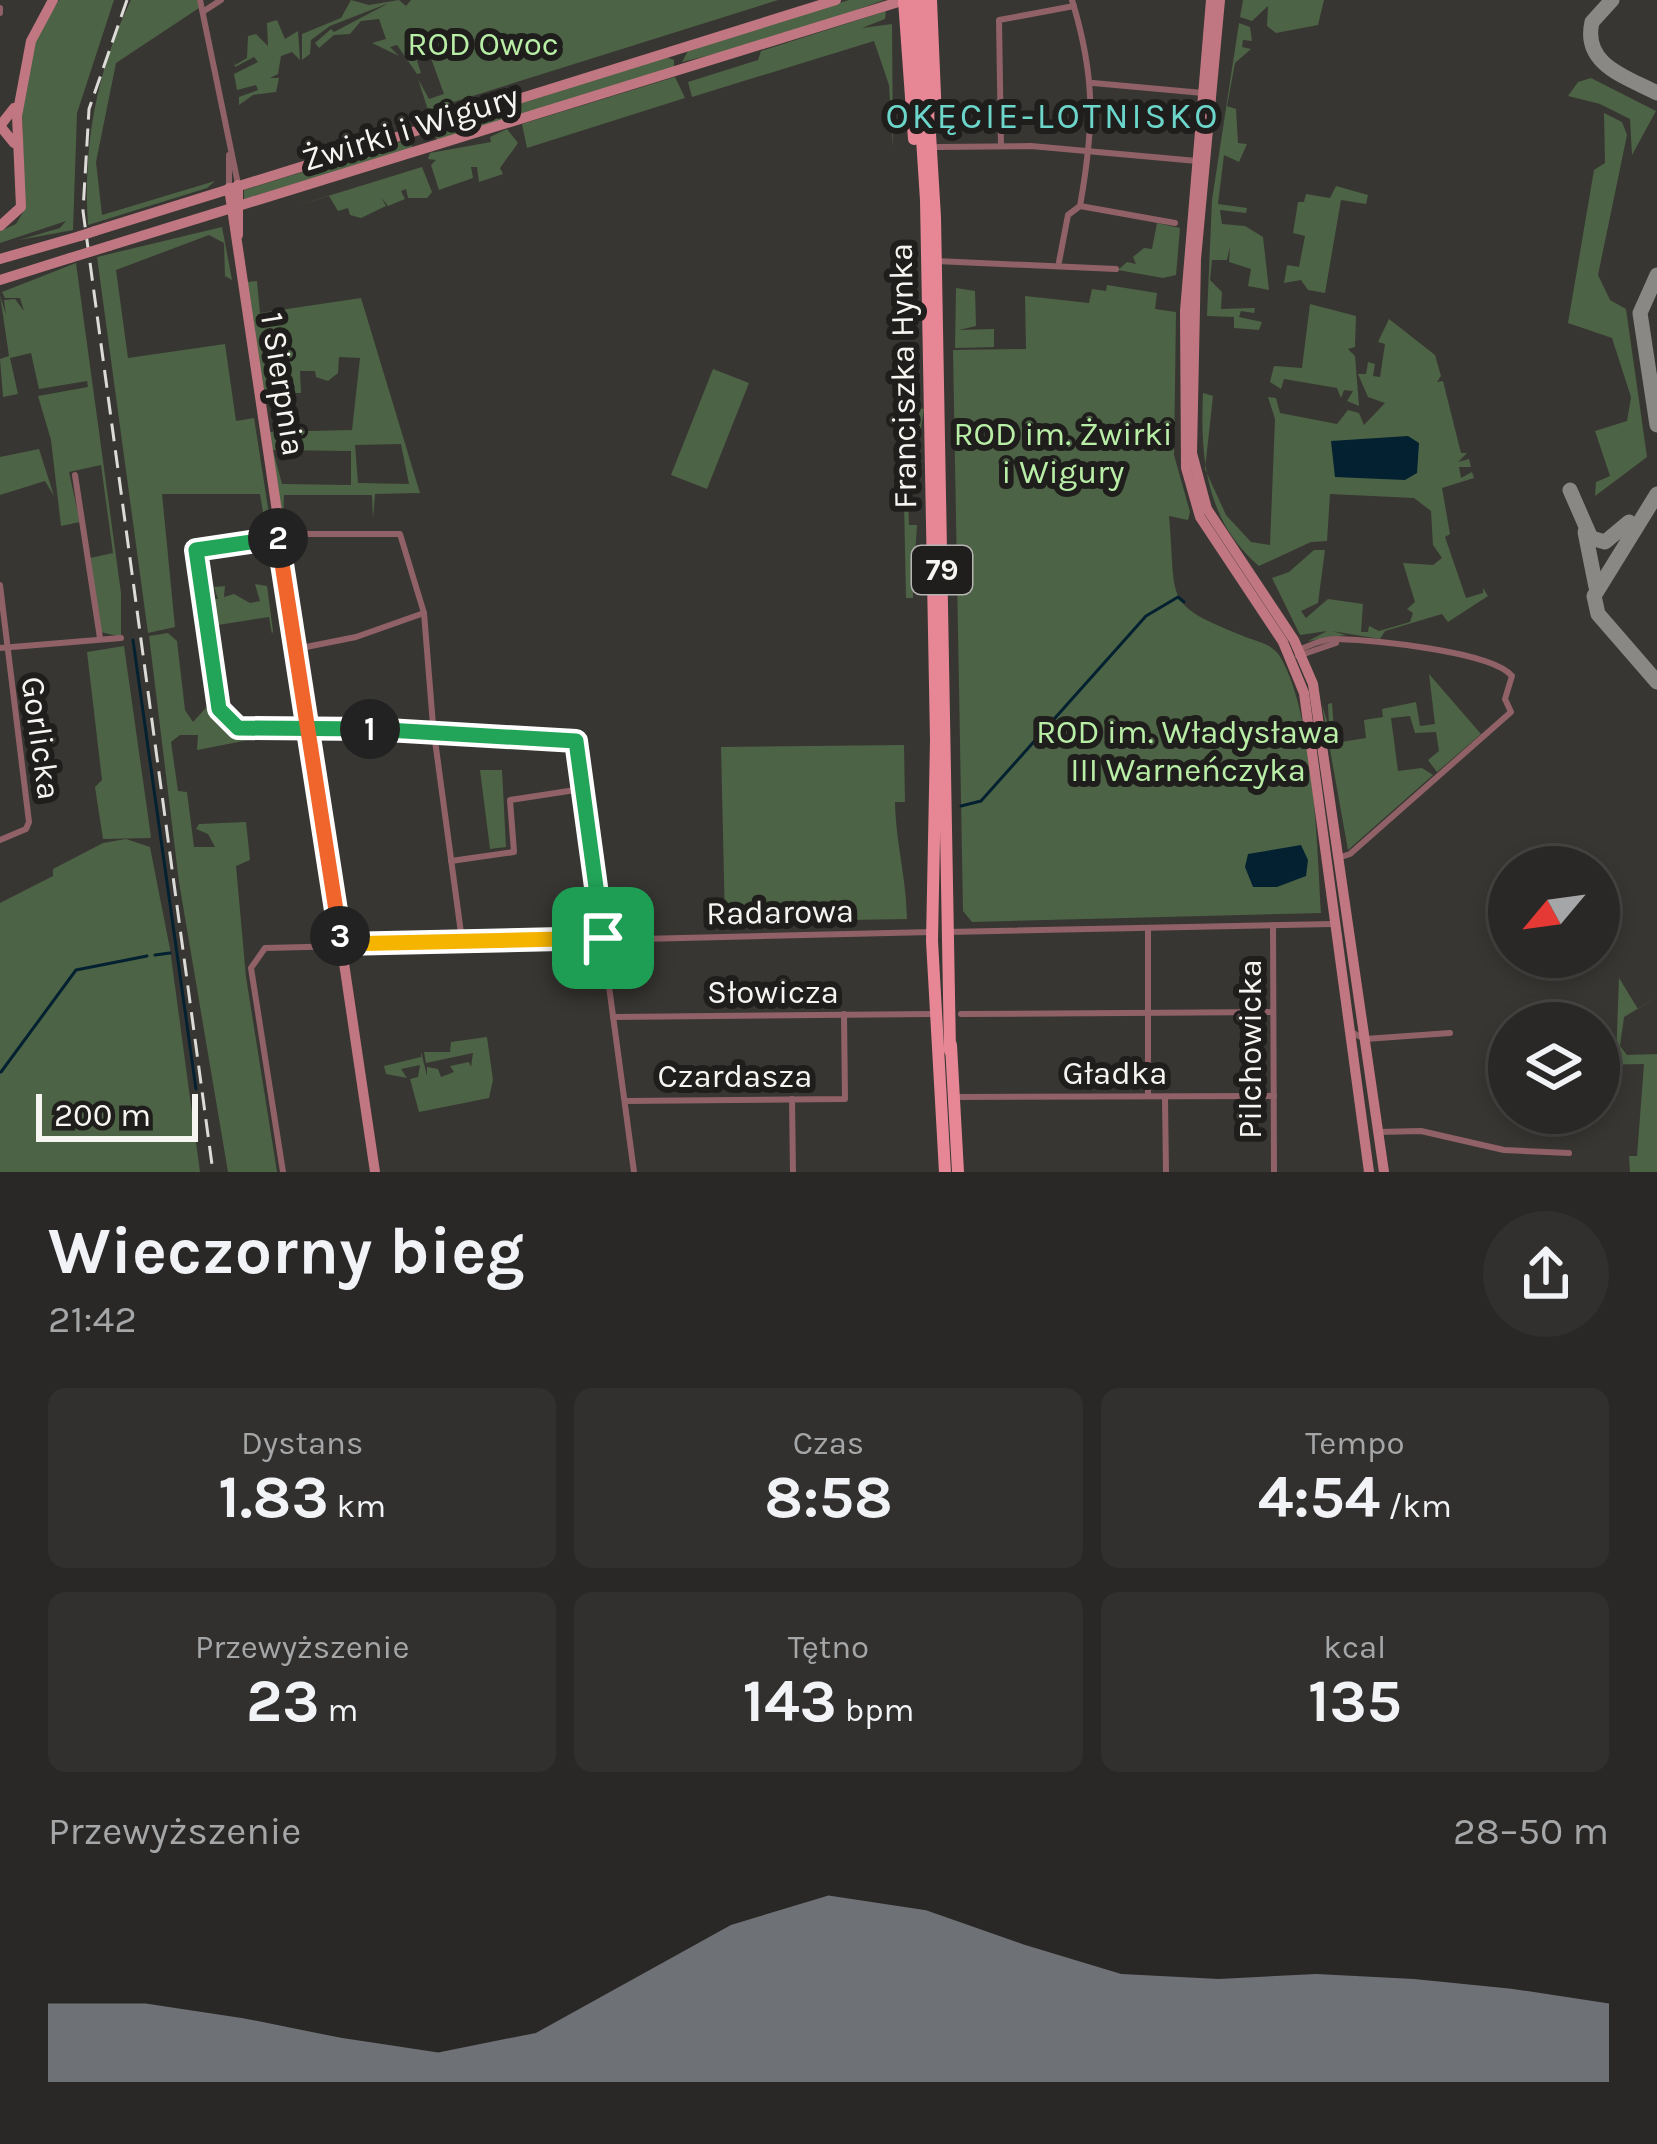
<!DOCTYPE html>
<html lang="pl">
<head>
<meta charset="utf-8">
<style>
  :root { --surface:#2a2826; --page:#32302e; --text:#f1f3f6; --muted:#a5a6a7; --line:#464443; --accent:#8c9099 }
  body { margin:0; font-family:Karla,sans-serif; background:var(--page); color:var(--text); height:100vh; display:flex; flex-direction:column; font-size:45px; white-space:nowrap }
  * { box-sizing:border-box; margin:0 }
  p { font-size:39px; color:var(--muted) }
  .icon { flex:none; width:66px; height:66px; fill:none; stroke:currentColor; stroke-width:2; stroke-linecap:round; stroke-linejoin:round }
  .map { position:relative; height:1172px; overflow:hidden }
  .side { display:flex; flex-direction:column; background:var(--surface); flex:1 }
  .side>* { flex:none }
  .needle { width:78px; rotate:241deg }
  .fabs { position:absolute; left:1488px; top:846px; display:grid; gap:24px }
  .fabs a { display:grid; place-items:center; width:132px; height:132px; border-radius:50%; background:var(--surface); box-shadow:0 6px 18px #0003,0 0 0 3px var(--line); font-size:60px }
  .scale { position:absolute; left:36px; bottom:30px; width:162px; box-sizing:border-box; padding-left:12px; border:6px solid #f6f5f2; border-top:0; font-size:33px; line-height:42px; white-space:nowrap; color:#f6f5f2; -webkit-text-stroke:9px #1f1e1c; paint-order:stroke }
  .pin { position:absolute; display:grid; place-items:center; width:102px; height:102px; color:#fff; margin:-51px; border-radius:24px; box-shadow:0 6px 18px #0006 }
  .km { position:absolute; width:60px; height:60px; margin:-30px; border-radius:50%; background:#222; color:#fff; font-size:33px; line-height:60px; text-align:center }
  .round { display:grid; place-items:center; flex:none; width:126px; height:126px; border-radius:63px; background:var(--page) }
  .head { display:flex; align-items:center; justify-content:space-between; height:204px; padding:0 48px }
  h1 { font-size:66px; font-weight:700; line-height:90px }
  .metrics { display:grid; grid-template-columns:repeat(3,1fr); gap:18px; height:204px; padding:12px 48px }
  .metrics div { display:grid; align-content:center; border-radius:18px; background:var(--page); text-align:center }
  .metrics b { font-size:60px; font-weight:700 }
  .metrics small { font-size:33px; font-weight:400 }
  .metrics p { font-size:33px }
  .chart { height:336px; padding:24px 48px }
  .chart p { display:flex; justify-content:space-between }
  .chart svg { width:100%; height:216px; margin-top:12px; fill:var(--accent); opacity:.7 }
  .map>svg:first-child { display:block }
</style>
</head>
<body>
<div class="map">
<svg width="1657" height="1172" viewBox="0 0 1657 1172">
  <rect width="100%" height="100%" fill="#383632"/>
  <!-- green -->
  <g fill="#4d6345" fill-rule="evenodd">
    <path d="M59,0H114L77,113L73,230L19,240L60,228L66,221L0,243V231L16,224L25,209L22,113L36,37Z"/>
    <path d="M131,0H197L199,8L116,63L96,162L102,215L215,181L207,188L88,225C83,146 96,72 131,0Z"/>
    <path d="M351,0L369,5L399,0L406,6L411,0H778L428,110L418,79L429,99L444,94L428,50L414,51L421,73L417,74L397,45L390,47L399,56L372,43L386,39L379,19L361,21L350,34L334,35L319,48L315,43L331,29L334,32L389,3L330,26L311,40L310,54L302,60V34L341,18Z"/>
    <path d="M849,0H884L776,39L682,62L689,49Z"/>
    <path d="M1243,0H1324L1318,25L1276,33L1267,26L1268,6L1252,21L1240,17Z"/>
    <path d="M886,11L885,19L862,28L892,24L893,148L889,85L874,41L692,97L688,82L758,60L761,51Z"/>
    <path d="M277,20L285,39L298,31L300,60L292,52L281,56L278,74L270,78H279L276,92L253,95L239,105V97L258,90L256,85L237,90L234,74L258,62L254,57L235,67L233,57L235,65L247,58L248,36L256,34L268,46L267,23Z"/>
    <path d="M1239,23L1250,27L1252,41L1243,40L1242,47L1251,49L1235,63L1227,106L1236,109L1238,143L1247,144L1239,162L1224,155L1218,204L1247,208L1246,213L1220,210L1222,224L1245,226L1263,237L1269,290L1248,286L1251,269L1229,262L1230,246L1227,260H1212L1210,280L1222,292L1221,309L1255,308L1254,313L1241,311L1239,317L1262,322L1259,330L1234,328V317L1207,316L1212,200Z"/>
    <path d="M666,57L674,60V67L438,143L434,131Z"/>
    <path d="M675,77L685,98L527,148L522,124Z"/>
    <path d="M1591,78L1656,111L1632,155L1630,119L1600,104L1568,96L1578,82Z"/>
    <path d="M1604,113L1622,122L1627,135L1598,275L1610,300L1626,309L1647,457L1595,496L1596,482L1610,476L1595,431L1627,421L1631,397L1612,338L1568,323L1594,170L1605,163Z"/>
    <path d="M507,129L518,143L500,168L503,174L479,182L477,167H471L473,178L439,190L431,165L436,160L428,159L430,153L491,142L490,137Z"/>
    <path d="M412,138V149L244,199V190Z"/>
    <path d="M422,167L432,192L427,198H408L406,189L401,191L405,199L388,206L381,197L386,206L361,218L350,215L348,208L338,211L329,196L289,208Z"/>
    <path d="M1336,186L1368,195L1366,204L1341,200L1325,293L1308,290L1301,280L1284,283L1287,265L1299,267L1305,236L1293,233L1298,202H1304L1306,194L1330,198Z"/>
    <path d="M1157,223L1180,228L1176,275L1163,278L1118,270L1127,262L1136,264L1133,257L1144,248L1152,249Z"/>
    <path d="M222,227L232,280L225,276L224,243L209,235L116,270L128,358L225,344L236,421L254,418L269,514L265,524L260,494H162L175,627L148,633L97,257Z"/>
    <path d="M76,263L121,593V637L101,632L90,558L113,553L101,465L69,472L80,522L61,526L51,440L38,396L88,387L87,381L39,389L31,353L10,358L18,394L3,397L0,359L9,356L0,295L6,315L4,300L15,299L24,311L20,298H5L2,292Z"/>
    <path d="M257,281L260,313L361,298L420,493L375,494L373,519L372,495H284L283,525H300V530L282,529L268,432L352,430L360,358L339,357L338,373L328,381L316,377L315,371H300L301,393H262L247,282ZM401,444L409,484L358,483L355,445ZM273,450L351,451V485L282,484Z"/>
    <path d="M1107,285L1157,293L1155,309L1176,312L1174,455L1190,512L1188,520L1169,516C1177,605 1161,603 1248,638C1260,642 1272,645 1279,655C1314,711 1317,847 1321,913L972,922L963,911L953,350L1026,349L1025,296L1089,303L1092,289L1106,291Z"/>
    <path d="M956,288L975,291L976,326L959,330L994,329V347L955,348Z"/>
    <path d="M1310,304L1356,316L1355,347L1348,349L1355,356L1359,406L1347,401L1353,391L1344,390L1341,398L1337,388L1284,379L1281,389L1270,382L1274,366L1302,368Z"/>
    <path d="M1389,319L1435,355L1441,376L1437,382L1443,381L1461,453H1467L1458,462L1469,459L1471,467H1459L1461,478L1472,472L1474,478L1442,488L1450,534L1445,537L1466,598L1483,593V588L1488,596L1448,622L1442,614L1385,631L1380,639L1332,631L1346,635L1308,641L1327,631L1300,635L1272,578L1289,572L1314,550H1325L1318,603L1301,611L1306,618L1328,599L1363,604L1361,632H1368L1369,626L1379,631L1410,622L1413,613L1407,609L1415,602L1403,563L1433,565L1442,558L1433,545L1431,511L1414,498L1330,494L1327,541L1311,542L1259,566C1206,521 1200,458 1203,393L1213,396L1205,469L1226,515L1251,542L1270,545L1275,419L1268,397L1276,398L1280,413L1337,424L1348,410L1359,413L1364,425L1385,403L1368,397L1358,374H1366L1368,362L1375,364L1373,376L1380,377L1385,344L1378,342Z"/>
    <path d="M713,369L749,383L707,489L671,475Z"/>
    <path d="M902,405L924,409L916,459L907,470L909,525H917L914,570L920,571L913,573V598H906Z"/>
    <path d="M39,449L54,496L45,481L0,495V457Z"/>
    <path d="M255,584L267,586L273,631L272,634L269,617L218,625L213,628L219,638L211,637L210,598L218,599L214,587L225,586L224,597L234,594L250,603L260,601Z"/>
    <path d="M168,633L177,641L185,710L193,722L213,700L223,723L254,734V739L197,750L198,735H180L171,742L178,791L187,792L194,847H215L208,834L196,829L199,824L246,822L250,860L236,866L246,977L277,1172H228L179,882L149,636Z"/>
    <path d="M124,646L151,837L150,838L103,839L95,787L102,780L87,652Z"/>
    <path d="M1429,674L1481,734L1437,772L1428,760L1439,751L1436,732L1415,733L1410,716L1391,718L1398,771L1422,768L1433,775L1348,850L1322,705L1329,727L1328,704L1332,703L1335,743L1366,738L1364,720L1383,717L1382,709L1416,702L1420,726L1435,724Z"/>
    <path d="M904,745L905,802H895C896,845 906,875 907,919L725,922L721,747Z"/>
    <path d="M480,770H502L506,847L490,849Z"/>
    <path d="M126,839L150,847L170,949L200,1172H0V903L53,876V869L103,843Z"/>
    <path d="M1619,978L1638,1009L1657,997L1624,1017L1620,1046L1627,1055L1657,1054V1172H1630L1629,1156H1637L1644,1064L1599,1065V1058L1616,1059Z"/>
    <path d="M487,1037L493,1080L489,1098L419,1112L410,1079L418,1077L420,1065L401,1069L407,1078L386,1074L384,1066L421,1057V1052L427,1076V1067L438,1069L441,1077L454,1072L450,1066L469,1062L471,1067L473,1053L426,1063L424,1052H450L451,1042Z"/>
  </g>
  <!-- water -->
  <g fill="#042131">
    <path d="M1408,436L1419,443L1417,473L1405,480L1335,477L1331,441Z"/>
    <path d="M1301,845L1308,860L1306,876L1277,887H1253L1245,867L1248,854Z"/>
  </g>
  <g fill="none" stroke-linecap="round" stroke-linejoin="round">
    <!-- stream -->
    <g stroke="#042131" stroke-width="3">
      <path d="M133,640L196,1089"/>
      <path d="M961,806L981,801L1146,616L1178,597L1184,602"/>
      <path d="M155,955L170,953"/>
      <path d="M1,1072L76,970L147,956"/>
    </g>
    <!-- taxiway -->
    <g stroke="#8a8885" stroke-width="15">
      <path d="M1612,0L1592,22C1582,65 1627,77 1657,93"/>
      <path d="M1657,275L1640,313L1657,425"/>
      <path d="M1570,490L1591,538L1605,542L1629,522"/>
      <path d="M1657,494L1594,596L1598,614L1657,682"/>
      <path d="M1585,532L1596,587"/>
    </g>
    <!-- street -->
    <g stroke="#906167" stroke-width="6">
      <path d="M200,0L238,184"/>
      <path d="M0,8V13"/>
      <path d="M204,11L221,0"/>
      <path d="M1093,83L1203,93"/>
      <path d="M1001,146L999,20L1074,6"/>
      <path d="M938,147L1031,146L1197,161"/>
      <path d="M229,155V188"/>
      <path d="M1080,206L1175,223"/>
      <path d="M936,261L1116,269"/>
      <path d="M1059,262L1068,215L1080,206C1094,127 1096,78 1072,0"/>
      <path d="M75,475L100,638"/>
      <path d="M0,585L29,822L26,829L0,840"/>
      <path d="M0,648L121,638"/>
      <path d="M296,649L356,637L424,613"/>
      <path d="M1299,650C1310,645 1323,639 1336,639C1372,640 1491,651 1512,676L1505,699L1511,712L1350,854L1338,858"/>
      <path d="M1298,656L1336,643"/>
      <path d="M451,861L514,852L510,800L582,789"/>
      <path d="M1273,925L1274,1172"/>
      <path d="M948,932L1333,924"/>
      <path d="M462,942L461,933L434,733L433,725L424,613L400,534H299L196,550L219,709L239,728L428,732L440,733L576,741L634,1172"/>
      <path d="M961,1014L1273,1012"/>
      <path d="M613,1017L933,1014"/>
      <path d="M1353,1033L1365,1039L1450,1033"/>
      <path d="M1148,1096V928"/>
      <path d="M957,1097L1274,1096"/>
      <path d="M1165,1098L1166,1172"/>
      <path d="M792,1099L793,1172"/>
      <path d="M625,1101L845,1099L844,1014"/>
      <path d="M1378,1132L1421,1131L1504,1150L1569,1153"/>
      <path d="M283,1172L251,968L265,948L932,932"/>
    </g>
    <!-- secondary -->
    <g stroke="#c17781" stroke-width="10">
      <path d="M1211,0L1185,311L1186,468L1200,517L1283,642L1304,693L1369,1172"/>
      <path d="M1220,0L1196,259L1192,453L1207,509L1294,640L1313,684L1384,1172"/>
      <path d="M14,108L0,126L14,143"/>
      <path d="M229,188L375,1172"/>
      <path d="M0,226L21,207L17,116L31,41L53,0"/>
      <path d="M95,231L836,0"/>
      <path d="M238,235V185"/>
      <path d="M109,246L905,0"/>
      <path d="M0,259L80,236"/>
      <path d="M0,280L70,258"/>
    </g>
    <!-- primary -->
    <g stroke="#e78796" stroke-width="12">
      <path d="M904,0L914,139"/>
      <path d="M913,0L926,200L936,740L932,941L945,1172"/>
      <path d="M922,0L935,217L950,1051"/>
      <path d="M931,0L936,119"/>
      <path d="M951,1045L958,1172"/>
    </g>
    <!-- rail -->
    <path stroke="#dddbd8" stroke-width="3" stroke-dasharray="18 9" stroke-linecap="butt" d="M127,0L89,109L83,211L213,1172"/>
    <!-- secondary-bridge -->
    <g stroke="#c17781" stroke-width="10">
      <path d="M80,236L95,231"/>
      <path d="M70,258L109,246"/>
    </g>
  </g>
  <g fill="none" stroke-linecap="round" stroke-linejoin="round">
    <defs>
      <path id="split-1" d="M370,729L576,741L603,938"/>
      <path id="split-2" d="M278,538L196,550L219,709L238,728L370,729"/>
      <path id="split-3" d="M278,538L340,936"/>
      <path id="split-4" d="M340,936L341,944L603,938"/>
    </defs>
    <!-- split-1 casing -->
    <use href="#split-1" stroke="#fff" stroke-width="24"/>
    <!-- split-2 casing -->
    <use href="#split-2" stroke="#fff" stroke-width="24"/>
    <!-- split-3 casing -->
    <use href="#split-3" stroke="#fff" stroke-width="24"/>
    <!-- split-4 casing -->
    <use href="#split-4" stroke="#fff" stroke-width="24"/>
    <!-- split-1 -->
    <use href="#split-1" stroke="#22a559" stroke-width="15"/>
    <!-- split-2 -->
    <use href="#split-2" stroke="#22a559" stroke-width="15"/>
    <!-- split-3 -->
    <use href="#split-3" stroke="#f0652b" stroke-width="15"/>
    <!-- split-4 -->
    <use href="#split-4" stroke="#f5b400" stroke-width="15"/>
  </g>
  <g text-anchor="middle" stroke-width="12" stroke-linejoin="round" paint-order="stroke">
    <!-- shield labels -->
    <rect fill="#1f1e1c" stroke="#b6b4b2" stroke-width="3" x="912" y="546" width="60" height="48" rx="9"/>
    <g font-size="30" font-weight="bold" fill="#f6f5f2">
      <text x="942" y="580">79</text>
    </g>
    <!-- park labels -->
    <g font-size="33" fill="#b9eea7" stroke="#1f1e1c">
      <text x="483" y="55">ROD Owoc</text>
      <text x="1063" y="445">ROD im. Żwirki<tspan x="1063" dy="38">i Wigury</tspan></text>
      <text x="1188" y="743">ROD im. Władysława<tspan x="1188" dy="38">III Warneńczyka</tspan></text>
    </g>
    <!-- street labels -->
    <g font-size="33" fill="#f6f5f2" stroke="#1f1e1c">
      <text transform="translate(410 127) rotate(-17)" y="12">Żwirki i Wigury</text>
      <text transform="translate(902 376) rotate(-91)" y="12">Franciszka Hynka</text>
      <text transform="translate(284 384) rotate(81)" y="12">1 Sierpnia</text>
      <text transform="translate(42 738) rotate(82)" y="12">Gorlicka</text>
      <text transform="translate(780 911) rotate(-1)" y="12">Radarowa</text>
      <text x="773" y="1003">Słowicza</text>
      <text transform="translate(1249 1049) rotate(-90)" y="12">Pilchowicka</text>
      <text x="1115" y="1084">Gładka</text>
      <text x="735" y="1087">Czardasza</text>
    </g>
    <!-- neighbourhood labels -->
    <g font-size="36" letter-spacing="3" fill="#6cd6cb" stroke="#1f1e1c">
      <text x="1053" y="128">OKĘCIE-LOTNISKO</text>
    </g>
  </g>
</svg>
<div class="fabs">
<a><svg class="needle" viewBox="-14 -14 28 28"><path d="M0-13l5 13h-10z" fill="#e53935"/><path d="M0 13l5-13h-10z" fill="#a5a6a7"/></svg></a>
<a><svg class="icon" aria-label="layers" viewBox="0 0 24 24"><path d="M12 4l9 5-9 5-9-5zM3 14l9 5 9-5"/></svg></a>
</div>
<div class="scale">200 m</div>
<div class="pin" style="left:603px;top:938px;background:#1e9e55"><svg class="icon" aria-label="arrive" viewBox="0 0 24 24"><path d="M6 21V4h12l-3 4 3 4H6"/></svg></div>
<b class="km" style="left:370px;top:729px">1</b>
<b class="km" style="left:278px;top:538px">2</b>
<b class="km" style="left:340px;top:936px">3</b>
</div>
<section class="side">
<div class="head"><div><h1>Wieczorny bieg</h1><p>21:42</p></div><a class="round"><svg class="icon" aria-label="share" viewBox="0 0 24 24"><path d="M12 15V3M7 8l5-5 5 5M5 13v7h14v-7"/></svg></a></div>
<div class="metrics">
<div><p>Dystans</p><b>1.83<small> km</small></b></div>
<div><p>Czas</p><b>8:58</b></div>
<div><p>Tempo</p><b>4:54<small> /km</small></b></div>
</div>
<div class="metrics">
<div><p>Przewyższenie</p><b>23<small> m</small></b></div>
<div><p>Tętno</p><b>143<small> bpm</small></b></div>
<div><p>kcal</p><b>135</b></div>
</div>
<div class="chart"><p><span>Przewyższenie</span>28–50 m</p>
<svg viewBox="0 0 160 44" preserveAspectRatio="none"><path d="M0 44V28L10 28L20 31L30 35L40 38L50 34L60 23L70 12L80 6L90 9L100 16L110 22L120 23L130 22L140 23L150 25L160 28V44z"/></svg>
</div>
</section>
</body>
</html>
